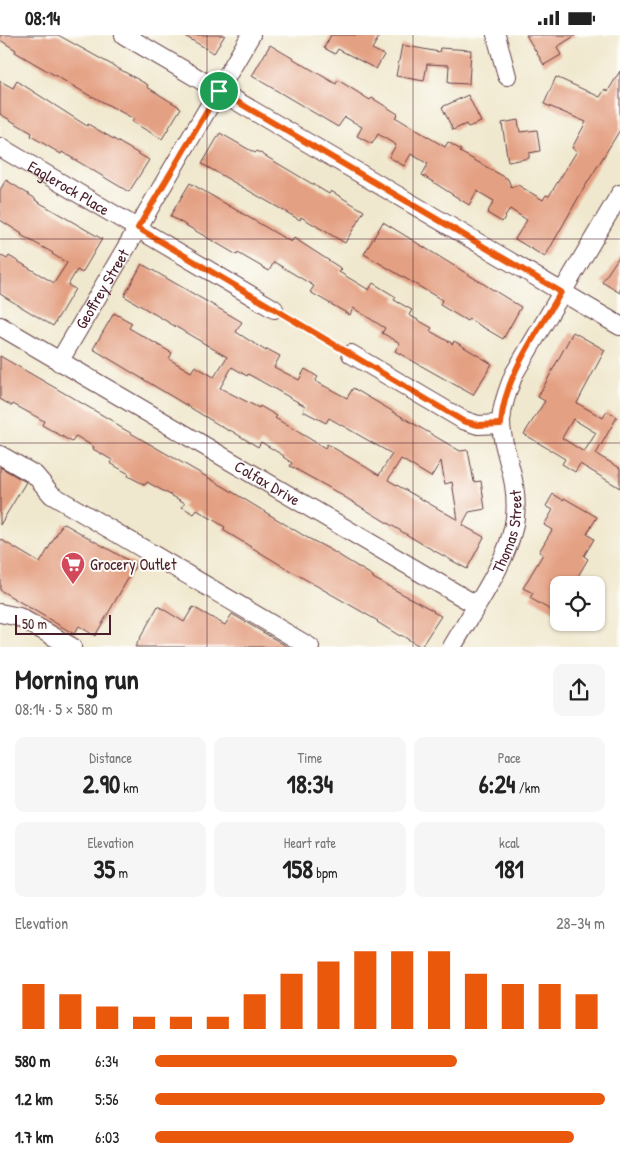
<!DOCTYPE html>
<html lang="en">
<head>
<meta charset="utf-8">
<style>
  :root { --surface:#fff; --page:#f6f6f6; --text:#222; --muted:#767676; --accent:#ea580c }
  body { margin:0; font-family:"Patrick Hand",sans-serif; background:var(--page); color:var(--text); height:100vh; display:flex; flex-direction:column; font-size:19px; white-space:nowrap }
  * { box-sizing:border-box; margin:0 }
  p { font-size:16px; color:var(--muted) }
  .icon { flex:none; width:28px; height:28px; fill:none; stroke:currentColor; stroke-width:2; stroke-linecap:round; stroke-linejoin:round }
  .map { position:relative; height:612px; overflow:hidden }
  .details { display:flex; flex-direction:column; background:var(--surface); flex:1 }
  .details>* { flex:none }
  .fabs { position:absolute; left:550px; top:541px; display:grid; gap:10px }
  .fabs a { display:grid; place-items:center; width:55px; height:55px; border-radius:10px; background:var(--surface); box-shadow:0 1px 4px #0004; font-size:25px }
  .scale { position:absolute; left:15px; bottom:12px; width:96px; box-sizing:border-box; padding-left:5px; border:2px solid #4a1f2b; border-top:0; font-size:14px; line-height:18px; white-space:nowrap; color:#4a1f2b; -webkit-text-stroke:4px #fdfcf7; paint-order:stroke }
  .pin { position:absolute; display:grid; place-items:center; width:42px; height:42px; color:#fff; margin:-21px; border:2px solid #fff; border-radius:50%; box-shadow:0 1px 5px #0007 }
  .round { display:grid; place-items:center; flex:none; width:52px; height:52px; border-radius:10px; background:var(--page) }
  .head { display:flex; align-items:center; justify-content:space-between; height:85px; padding:0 15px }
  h1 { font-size:28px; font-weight:700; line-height:38px }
  .figures { display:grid; grid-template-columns:repeat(3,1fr); gap:8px; height:85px; padding:5px 15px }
  .figures div { display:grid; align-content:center; border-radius:10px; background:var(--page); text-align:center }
  .figures b { font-size:25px; font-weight:700 }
  .figures small { font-size:14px; font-weight:400 }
  .figures p { font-size:14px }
  .chart { height:140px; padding:10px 15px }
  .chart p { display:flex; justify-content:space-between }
  .chart svg { width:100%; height:90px; margin-top:5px; stroke:var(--accent); stroke-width:6 }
  ul { padding:0 15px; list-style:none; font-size:16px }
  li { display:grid; grid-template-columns:80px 60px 1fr; align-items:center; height:38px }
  li i { height:12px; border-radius:6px; background:var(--accent) }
  .status { display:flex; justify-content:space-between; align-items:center; height:35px; padding:0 25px; background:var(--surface); direction:ltr }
  .status svg { height:14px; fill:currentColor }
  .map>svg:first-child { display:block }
</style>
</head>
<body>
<div class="status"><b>08:14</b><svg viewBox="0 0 49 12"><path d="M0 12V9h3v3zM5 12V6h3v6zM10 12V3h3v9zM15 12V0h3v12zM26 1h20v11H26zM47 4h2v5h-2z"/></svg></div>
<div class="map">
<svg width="620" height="612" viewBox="0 0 620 612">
  <rect width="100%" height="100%" fill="#fdfcf7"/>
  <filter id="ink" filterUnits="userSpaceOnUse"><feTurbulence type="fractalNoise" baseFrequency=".02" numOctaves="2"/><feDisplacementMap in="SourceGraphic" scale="10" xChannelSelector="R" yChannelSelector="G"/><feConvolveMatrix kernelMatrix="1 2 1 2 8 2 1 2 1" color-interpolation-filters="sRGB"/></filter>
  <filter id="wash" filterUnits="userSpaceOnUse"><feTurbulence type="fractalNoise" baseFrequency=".0096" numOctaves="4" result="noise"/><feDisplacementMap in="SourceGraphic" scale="20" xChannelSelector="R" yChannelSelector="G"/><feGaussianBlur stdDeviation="1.12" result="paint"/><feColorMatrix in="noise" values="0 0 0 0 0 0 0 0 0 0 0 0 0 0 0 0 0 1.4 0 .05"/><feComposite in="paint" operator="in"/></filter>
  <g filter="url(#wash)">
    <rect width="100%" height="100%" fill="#f0e8ce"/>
    <g id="blocks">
      <!-- building -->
      <g fill="#e4a083" fill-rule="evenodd">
        <path d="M0,0H58L148,50L147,52L181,73L162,104L132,87L134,84L92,61V62L15,17L16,15L0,5Z"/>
        <path d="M183,0H225L214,18Z"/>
        <path d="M331,0H380L372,14L384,20L376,34L338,14L335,19L324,13Z"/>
        <path d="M526,0H576L557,12L561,20L544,30Z"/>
        <path d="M270,10L336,49L338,45L370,65L372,63L398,79L395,82L445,112L448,107L461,115L460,117L508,144L511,152L518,150L543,165L546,160L549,161L577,116L572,113L586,87L544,69L556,42L600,62L605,54L608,56L620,36V95L581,158L545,222L515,204L527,185L510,174L502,187L487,178L494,166L477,156L469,170L422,140L428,129L411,119L404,131L389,122L396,110L378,99L372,109L357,101L362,92L345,82L338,92L252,41Z"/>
        <path d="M402,10L439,17L440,13L471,15L469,49L448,48L449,30L427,29L424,46L396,41Z"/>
        <path d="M0,46L13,53L17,46L87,91L88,89L149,125L129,157L62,117L61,119L31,101L32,98L0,79Z"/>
        <path d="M468,60L481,87L468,92L466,89L453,95L442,72Z"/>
        <path d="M518,85L520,97L537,95L540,116L529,118V123L508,127L502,88Z"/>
        <path d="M220,98L255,118L257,116L329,159L331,156L364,176L345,208L301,182L300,185L202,129Z"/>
        <path d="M6,145L36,164L35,165L102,204L82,238L77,235L68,250L75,254L53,291L0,259V220L7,224L9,221L54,248L67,228L52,219L53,218L21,200L22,199L0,185V155Z"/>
        <path d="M190,148L291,207L294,203L342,234L339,237L369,255L373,248L396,262L394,265L412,275L409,280L432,293L430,296L453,309L454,306L492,329L473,360L395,316L400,308L382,298L385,293L353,273L350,280L310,257L314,251L274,227L269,236L238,218L237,220L170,181Z"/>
        <path d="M383,187L521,272L503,304L469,284L467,286L440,270L442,265L364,219Z"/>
        <path d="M620,220V258L602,247Z"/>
        <path d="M142,229L242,287L236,297L266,316L267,314L280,321L274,332L299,345L305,334L318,342L315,346L347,363L353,353L460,416L468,415L474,447L481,446L485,474L469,477L462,490L484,502L467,534L424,510L328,452L290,431L292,428L283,422L284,421L261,407L258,412L230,395L229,396L93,314L114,278L132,288L129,293L172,318L169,324L191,337L195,331L214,342L227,322L124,261ZM232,332L247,341L248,339L305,371L303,376L326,388L329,383L392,419L379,440L327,409L325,413L275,383L277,381L260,371L259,373L220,353ZM401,424L431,442L441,426L445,449L452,447L458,485L388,445Z"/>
        <path d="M573,297L605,315L577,368L603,383L607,376L617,382L596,419L620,433V453L580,429L575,437L562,429L565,424L524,399L545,366L538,362ZM573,384L596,398L584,417L562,403Z"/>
        <path d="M0,321L116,388L115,389L226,453L306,502L329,514L373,541V543L434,576L433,577L441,581L421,612L401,600L400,601L377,587L378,586L289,535L223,495L225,492L197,475L194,479L182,472L185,468L147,447L145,450L128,441L129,439L110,428L112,425L93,414L94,412L76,401L72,407L42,390L44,386L13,369L12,371L0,364Z"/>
        <path d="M0,432L26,447L0,490Z"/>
        <path d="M553,459L563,465L564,463L597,482L587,499L594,504L584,521L588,524L577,543L589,550H559V580L530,563L533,558L523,553L543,519L539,517L552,495L544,490L553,475L546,471Z"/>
        <path d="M63,488L136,530L95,601L79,591L74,599L0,555V504L40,528Z"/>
        <path d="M158,571L184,587L193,572L225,590L232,579L288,612H135Z"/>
      </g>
    </g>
  </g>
  <g filter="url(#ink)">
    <use href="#blocks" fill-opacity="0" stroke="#633d43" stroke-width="1"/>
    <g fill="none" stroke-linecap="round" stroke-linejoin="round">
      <defs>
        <g id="minor">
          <path d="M124,0L620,291"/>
          <path d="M496,0L507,41"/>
          <path id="s1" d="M0,112L274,274"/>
          <path id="s2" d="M0,291L476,570"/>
          <path d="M351,319L463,385L478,390L501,389"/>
          <path id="s3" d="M59,327L251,0"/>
          <path d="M0,420L35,440L52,460L310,612"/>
          <path d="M0,578L19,582L72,612"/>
          <path id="s4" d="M452,612C473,575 511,523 515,482C517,464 514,445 509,428C506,415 501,402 501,387C502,370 508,355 514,339L620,159"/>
        </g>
      </defs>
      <!-- minor casing -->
      <use href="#minor" stroke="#633d43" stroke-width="20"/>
      <!-- path -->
      <path stroke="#633d43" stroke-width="2.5" stroke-dasharray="1 4" stroke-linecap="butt" d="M286,280L339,312"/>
      <!-- minor -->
      <use href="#minor" stroke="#fff" stroke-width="18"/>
    </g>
  </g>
  <g fill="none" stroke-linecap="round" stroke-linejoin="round" filter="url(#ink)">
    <defs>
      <path id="route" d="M219,56L561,257C538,298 504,340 501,389L478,390L463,386L138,193Z"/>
    </defs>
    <!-- route casing -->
    <use href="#route" stroke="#fff" stroke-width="10"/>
    <!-- route -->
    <use href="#route" stroke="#ea580c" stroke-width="6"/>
  </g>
  <!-- grid -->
  <path fill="none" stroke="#4a1f2b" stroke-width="1" stroke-opacity="0.55" d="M207,0V612M413,0V612M0,204H620M0,408H620"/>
  <!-- icons -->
  <defs>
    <symbol id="supermarket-pin" viewBox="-11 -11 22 30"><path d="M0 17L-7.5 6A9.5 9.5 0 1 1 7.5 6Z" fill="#d1495b" stroke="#fdfcf7"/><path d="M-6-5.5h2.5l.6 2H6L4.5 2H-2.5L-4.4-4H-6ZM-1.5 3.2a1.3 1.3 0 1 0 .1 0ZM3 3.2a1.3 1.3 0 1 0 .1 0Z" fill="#fff"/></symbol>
  </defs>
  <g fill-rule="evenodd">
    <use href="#supermarket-pin" x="59" y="515" width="28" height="38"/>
  </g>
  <g text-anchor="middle" stroke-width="4" stroke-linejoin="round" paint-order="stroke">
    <!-- street labels -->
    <g font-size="16" fill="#4a1f2b" stroke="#fdfcf7">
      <text dy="6" stroke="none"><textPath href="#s1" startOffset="80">Eaglerock Place</textPath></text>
      <text dy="6" stroke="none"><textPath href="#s3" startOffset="85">Geoffrey Street</textPath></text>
      <text dy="6" stroke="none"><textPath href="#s2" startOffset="310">Colfax Drive</textPath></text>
      <text dy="6" stroke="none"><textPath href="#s4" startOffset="130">Thomas Street</textPath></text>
    </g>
    <!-- poi labels -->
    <g font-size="16" fill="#4a1f2b" stroke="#fdfcf7" text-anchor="start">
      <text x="90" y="535">Grocery Outlet</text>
    </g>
  </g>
</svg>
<div class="fabs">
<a><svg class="icon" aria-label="locate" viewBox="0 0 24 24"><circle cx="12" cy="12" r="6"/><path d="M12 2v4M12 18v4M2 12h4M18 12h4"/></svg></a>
</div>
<div class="scale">50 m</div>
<div class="pin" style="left:219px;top:56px;background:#1e9e55"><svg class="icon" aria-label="arrive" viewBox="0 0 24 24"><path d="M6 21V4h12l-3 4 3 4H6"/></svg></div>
</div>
<section class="details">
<div class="head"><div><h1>Morning run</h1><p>08:14 · 5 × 580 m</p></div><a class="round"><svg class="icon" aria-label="share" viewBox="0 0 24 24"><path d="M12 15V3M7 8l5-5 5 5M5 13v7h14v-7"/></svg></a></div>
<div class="figures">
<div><p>Distance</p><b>2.90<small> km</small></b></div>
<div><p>Time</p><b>18:34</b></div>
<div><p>Pace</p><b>6:24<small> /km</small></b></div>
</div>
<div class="figures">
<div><p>Elevation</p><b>35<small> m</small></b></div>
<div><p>Heart rate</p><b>158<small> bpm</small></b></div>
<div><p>kcal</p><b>181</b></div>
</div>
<div class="chart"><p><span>Elevation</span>28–34 m</p>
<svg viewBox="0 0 160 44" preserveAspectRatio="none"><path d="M5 44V22M15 44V27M25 44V33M35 44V38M45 44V38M55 44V38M65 44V27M75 44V17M85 44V11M95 44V6M105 44V6M115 44V6M125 44V17M135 44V22M145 44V22M155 44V27"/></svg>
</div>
<ul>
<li><b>580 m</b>6:34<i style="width:67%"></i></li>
<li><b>1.2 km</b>5:56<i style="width:100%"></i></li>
<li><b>1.7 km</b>6:03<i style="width:93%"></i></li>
</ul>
</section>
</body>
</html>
